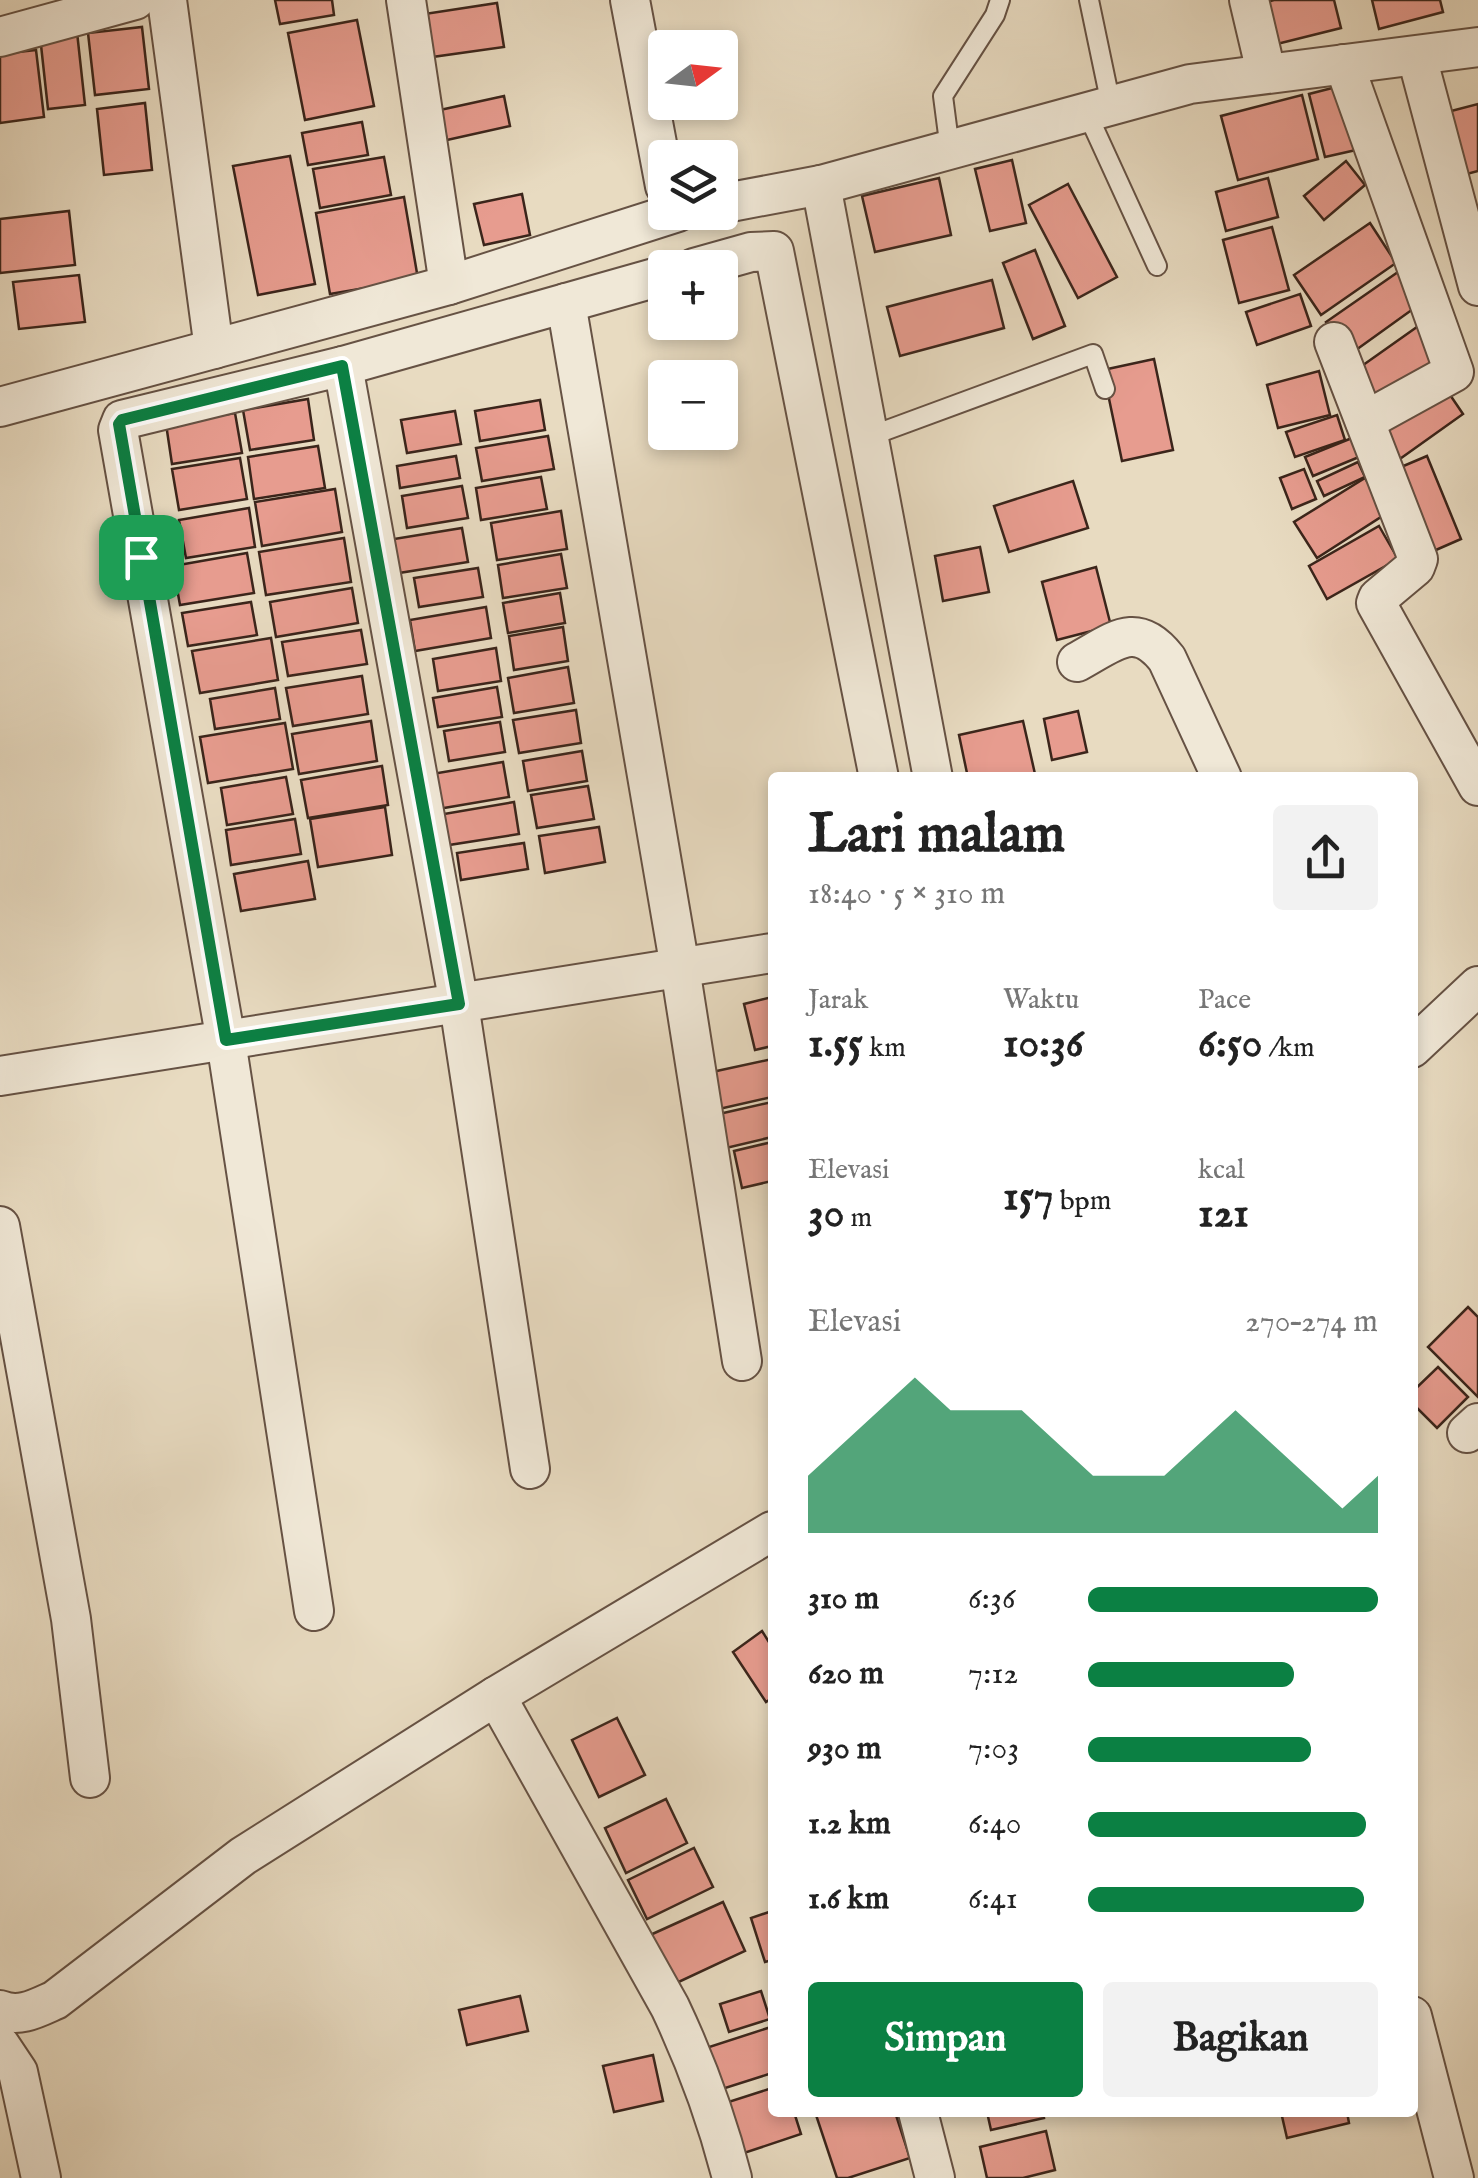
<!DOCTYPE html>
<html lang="id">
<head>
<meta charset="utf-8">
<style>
  :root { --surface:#fff; --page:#f2f2f2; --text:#222; --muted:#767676; --accent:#0b8043 }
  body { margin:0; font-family:"IM FELL English",serif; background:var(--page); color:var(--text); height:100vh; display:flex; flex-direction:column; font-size:38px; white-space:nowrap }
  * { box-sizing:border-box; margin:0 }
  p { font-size:32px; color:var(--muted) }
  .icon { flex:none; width:55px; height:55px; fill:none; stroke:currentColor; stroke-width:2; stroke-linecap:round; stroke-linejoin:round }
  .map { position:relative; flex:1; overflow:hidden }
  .details { position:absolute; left:768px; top:772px; width:650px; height:1345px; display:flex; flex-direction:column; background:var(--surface); border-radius:10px; box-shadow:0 5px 15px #0003 }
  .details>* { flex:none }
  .needle { width:65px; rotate:75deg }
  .controls { position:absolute; left:648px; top:30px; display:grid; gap:20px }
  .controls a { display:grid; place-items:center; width:90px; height:90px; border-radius:10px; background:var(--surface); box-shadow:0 5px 15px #0003; font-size:50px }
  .pin { position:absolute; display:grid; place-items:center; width:85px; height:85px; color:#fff; margin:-42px; border-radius:20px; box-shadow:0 5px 15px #0006 }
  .round { display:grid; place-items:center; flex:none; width:105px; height:105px; border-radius:10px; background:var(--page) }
  .head { display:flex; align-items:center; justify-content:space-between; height:170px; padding:0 40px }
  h1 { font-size:55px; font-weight:700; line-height:75px }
  .figures { display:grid; grid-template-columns:repeat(3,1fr); gap:15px; height:170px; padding:10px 40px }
  .figures div { display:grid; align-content:center }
  .figures b { font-size:42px; font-weight:700 }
  .figures small { font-size:28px; font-weight:400 }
  .figures p { font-size:28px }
  .chart { height:280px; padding:20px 40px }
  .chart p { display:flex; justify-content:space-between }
  .chart svg { width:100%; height:180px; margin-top:10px; fill:var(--accent); opacity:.7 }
  .button { display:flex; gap:20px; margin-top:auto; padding:20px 40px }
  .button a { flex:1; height:115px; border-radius:10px; background:var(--accent); color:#fff; font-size:40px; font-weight:700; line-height:115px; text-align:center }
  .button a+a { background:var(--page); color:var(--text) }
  ul { padding:0 40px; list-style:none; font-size:32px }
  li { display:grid; grid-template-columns:160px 120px 1fr; align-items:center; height:75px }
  li i { height:25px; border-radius:12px; background:var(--accent) }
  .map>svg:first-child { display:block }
</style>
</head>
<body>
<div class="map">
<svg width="1478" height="2178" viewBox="0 0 1478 2178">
  <rect width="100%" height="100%" fill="#e8dbc1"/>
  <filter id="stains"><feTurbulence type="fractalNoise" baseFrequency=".002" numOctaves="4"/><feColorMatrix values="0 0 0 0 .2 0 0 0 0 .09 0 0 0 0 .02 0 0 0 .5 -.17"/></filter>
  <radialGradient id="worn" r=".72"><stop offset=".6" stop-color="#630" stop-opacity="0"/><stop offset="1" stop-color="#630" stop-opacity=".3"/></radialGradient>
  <!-- building -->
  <g fill="#e79c8f" stroke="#3b251b" stroke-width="2.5">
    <path d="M275,0H332L334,15L280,24Z"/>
    <path d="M1274,0H1334L1341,28L1277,44L1267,2Z"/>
    <path d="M1372,0H1440L1443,12L1379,29Z"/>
    <path d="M497,3L504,47L425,58L418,15Z"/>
    <path d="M357,20L374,106L305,120L288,33Z"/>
    <path d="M142,27L149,89L95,95L88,33Z"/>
    <path d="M77,32L85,105L48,109L40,36Z"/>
    <path d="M36,50L44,117L0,123V54Z"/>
    <path d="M1340,86L1356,150L1325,157L1309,94Z"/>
    <path d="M1302,95L1318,159L1238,180L1221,116Z"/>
    <path d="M504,96L510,126L447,140L440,110Z"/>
    <path d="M145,103L152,170L104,175L97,109Z"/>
    <path d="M1478,104V171L1452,178L1436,115Z"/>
    <path d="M362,122L368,155L308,165L302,133Z"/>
    <path d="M290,156L315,284L258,295L233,166Z"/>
    <path d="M384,157L391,195L320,208L313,169Z"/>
    <path d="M1012,160L1026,223L990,231L975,169Z"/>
    <path d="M1346,161L1365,185L1324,220L1304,196Z"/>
    <path d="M939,178L951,235L875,252L862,196Z"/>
    <path d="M1268,178L1278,217L1226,231L1216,192Z"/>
    <path d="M1068,184L1117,277L1078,298L1029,205Z"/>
    <path d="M522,194L530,235L484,245L474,204Z"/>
    <path d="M404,197L418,279L330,294L316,213Z"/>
    <path d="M69,211L75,265L0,273V219Z"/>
    <path d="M1370,223L1396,263L1321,315L1294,275Z"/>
    <path d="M1272,227L1289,290L1239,303L1223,240Z"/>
    <path d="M1035,250L1065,326L1033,339L1003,263Z"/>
    <path d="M1398,272L1420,304L1349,355L1326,322Z"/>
    <path d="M79,275L85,322L19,329L13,282Z"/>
    <path d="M992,280L1004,328L900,356L887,307Z"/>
    <path d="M1300,294L1311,326L1257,345L1246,312Z"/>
    <path d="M1424,322L1447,354L1372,407L1349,375Z"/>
    <path d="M1154,359L1173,450L1122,461L1103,370Z"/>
    <path d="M1319,371L1330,415L1278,428L1267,385Z"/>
    <path d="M1444,386L1463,414L1397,461L1377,433Z"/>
    <path d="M308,399L314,440L250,450L243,410Z"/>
    <path d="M540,400L545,430L480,441L475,411Z"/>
    <path d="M455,411L461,444L407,453L401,420Z"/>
    <path d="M235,413L242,453L172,464L166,424Z"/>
    <path d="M1337,415L1345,440L1295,457L1286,432Z"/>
    <path d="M548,436L554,469L482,481L476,448Z"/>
    <path d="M1352,438L1359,457L1313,476L1305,457Z"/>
    <path d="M318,446L325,488L254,499L248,457Z"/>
    <path d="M456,456L460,478L400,488L397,466Z"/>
    <path d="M1427,456L1461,539L1429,553L1394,470Z"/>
    <path d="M240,458L247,499L179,510L172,469Z"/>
    <path d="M1358,462L1365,477L1324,496L1317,481Z"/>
    <path d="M1304,469L1316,499L1292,509L1280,478Z"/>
    <path d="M541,477L547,509L481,520L476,488Z"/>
    <path d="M1365,478L1387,513L1317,558L1294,522Z"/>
    <path d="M1073,481L1088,528L1009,552L994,506Z"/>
    <path d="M462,486L468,518L407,528L402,496Z"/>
    <path d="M335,489L342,532L262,546L255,502Z"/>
    <path d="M249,508L255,547L186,558L179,520Z"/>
    <path d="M561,511L567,549L497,560L491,523Z"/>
    <path d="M1379,526L1398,559L1327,599L1309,566Z"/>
    <path d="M462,528L468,562L399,573L394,539Z"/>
    <path d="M344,538L351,582L266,595L259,552Z"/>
    <path d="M980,547L989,592L943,601L935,556Z"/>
    <path d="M247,553L254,593L180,605L173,566Z"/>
    <path d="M561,554L567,588L503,598L498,565Z"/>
    <path d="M1096,567L1111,626L1057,640L1042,582Z"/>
    <path d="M478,568L483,597L419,607L414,578Z"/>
    <path d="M352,588L358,623L276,637L270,602Z"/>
    <path d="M560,593L565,623L508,633L503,603Z"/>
    <path d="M251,602L257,635L188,646L182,613Z"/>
    <path d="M486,607L491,638L415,651L410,620Z"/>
    <path d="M563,627L568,661L514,670L509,636Z"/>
    <path d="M361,630L367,664L288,676L282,642Z"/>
    <path d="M271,638L278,680L200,693L192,651Z"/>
    <path d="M496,648L501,681L438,691L433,659Z"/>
    <path d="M568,667L574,703L514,713L508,678Z"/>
    <path d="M362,676L368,714L293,726L286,688Z"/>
    <path d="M497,687L502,717L438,727L433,698Z"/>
    <path d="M275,688L280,719L215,729L210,699Z"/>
    <path d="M576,710L581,743L519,753L513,720Z"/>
    <path d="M1078,711L1087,752L1052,760L1044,719Z"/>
    <path d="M371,721L377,761L299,774L292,734Z"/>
    <path d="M1023,721L1035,774L968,778L959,735Z"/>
    <path d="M500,722L505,752L449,761L444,731Z"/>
    <path d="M285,723L293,769L208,783L200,737Z"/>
    <path d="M582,751L587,781L528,791L523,761Z"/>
    <path d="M503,762L509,797L438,809L432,774Z"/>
    <path d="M382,766L388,805L308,818L301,780Z"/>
    <path d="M286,777L293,814L227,825L221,788Z"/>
    <path d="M588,786L594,819L537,828L531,795Z"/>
    <path d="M514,802L519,834L449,845L444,814Z"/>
    <path d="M385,807L392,855L318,867L310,819Z"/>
    <path d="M295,819L301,854L231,865L226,830Z"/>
    <path d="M599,827L605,862L545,873L539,836Z"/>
    <path d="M524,843L528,869L461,880L457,853Z"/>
    <path d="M308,861L315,899L241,911L234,874Z"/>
    <path d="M772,997V1046L755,1050L744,1004Z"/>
    <path d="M772,1059V1097L719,1109L712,1072Z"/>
    <path d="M772,1102V1137L726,1148L719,1114Z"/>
    <path d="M772,1142V1181L742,1188L734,1151Z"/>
    <path d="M1468,1307L1478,1317V1397L1428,1347Z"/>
    <path d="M1438,1367L1468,1397L1437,1428L1412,1403V1392Z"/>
    <path d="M762,1631L772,1647V1698L766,1702L733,1652Z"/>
    <path d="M617,1718L645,1775L599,1797L572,1740Z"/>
    <path d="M666,1799L687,1843L626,1873L605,1828Z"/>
    <path d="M694,1848L713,1887L647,1919L628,1880Z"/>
    <path d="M723,1902L745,1951L670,1986L648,1936Z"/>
    <path d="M772,1911V1960L765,1962L751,1918Z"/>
    <path d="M761,1991L770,2019L729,2032L720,2004Z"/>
    <path d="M520,1996L528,2031L467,2045L459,2010Z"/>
    <path d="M771,2027L772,2073L719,2090L706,2048Z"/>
    <path d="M653,2055L663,2101L614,2112L603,2066Z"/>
    <path d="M772,2088V2112H794L801,2134L735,2156L719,2105Z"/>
    <path d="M815,2112H895L910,2158L848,2178H837Z"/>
    <path d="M987,2112H1043L1044,2118L991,2130Z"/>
    <path d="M1281,2112H1347L1349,2123L1287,2138Z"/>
    <path d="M1046,2131L1055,2170L1023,2178H987L980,2147Z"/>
  </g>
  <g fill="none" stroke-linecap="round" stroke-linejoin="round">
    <defs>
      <g id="service">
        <path d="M1089,0L1111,105"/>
        <path d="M1087,113L1157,266"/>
        <path d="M950,150L943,96L995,15L1000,0"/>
        <path d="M868,437L1093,354L1105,389"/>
      </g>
      <g id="minor">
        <path d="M167,0L214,349"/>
        <path d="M406,0L449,285"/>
        <path d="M630,0L665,186"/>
        <path d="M1249,0L1266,72"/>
        <path d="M0,37L135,0"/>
        <path d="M1417,57L1478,286"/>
        <path d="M1344,64L1454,372L1365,421"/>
        <path d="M821,185L933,778"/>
        <path d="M720,204L821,185L1190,84L1478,47"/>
        <path d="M694,268L751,252L774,251L879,778"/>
        <path d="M566,303L680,968L742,1361"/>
        <path d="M1334,342L1418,559L1415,567L1378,598L1376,603L1478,786"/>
        <path d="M343,366L665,275"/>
        <path d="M0,407L449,285L678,212"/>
        <path d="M1077,662C1114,642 1136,619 1167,659L1222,778"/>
        <path d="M1412,1048L1478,986"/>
        <path d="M0,1076L772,953"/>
        <path d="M0,1226L71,1619L90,1778"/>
        <path d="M1467,1433L1478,1423"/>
        <path d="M314,1611L226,1041L118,430L122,420L343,366L459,1004L530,1469"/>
        <path d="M496,1696L670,2007C696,2062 717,2119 732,2178"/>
        <path d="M0,2010C20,2018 37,2008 55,2000L243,1856L496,1696L772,1531"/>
        <path d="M1412,2016L1454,2178"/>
        <path d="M0,2045L18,2072L41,2178"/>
        <path d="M918,2112L935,2178"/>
      </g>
    </defs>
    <!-- service casing -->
    <use href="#service" stroke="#665244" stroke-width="22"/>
    <!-- minor casing -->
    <use href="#minor" stroke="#665244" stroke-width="42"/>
    <!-- service -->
    <use href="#service" stroke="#f0e8d7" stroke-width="18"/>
    <!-- minor -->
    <use href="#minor" stroke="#f0e8d7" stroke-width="38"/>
  </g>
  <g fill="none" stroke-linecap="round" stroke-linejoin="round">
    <defs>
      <path id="route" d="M342,366L459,1004L226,1040L119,424L122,420Z"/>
    </defs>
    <!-- route casing -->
    <use href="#route" stroke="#fff" stroke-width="20"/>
    <!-- route -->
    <use href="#route" stroke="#0b8043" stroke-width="12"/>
  </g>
  <rect width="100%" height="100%" filter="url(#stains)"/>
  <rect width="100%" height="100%" fill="url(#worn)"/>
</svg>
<div class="controls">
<a><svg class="needle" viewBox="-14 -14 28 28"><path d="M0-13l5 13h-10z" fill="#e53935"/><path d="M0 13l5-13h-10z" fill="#767676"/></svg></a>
<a><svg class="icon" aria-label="layers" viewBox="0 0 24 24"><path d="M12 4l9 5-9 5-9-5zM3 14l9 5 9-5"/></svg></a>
<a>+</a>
<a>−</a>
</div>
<div class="pin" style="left:141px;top:557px;background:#1e9e55"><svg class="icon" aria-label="arrive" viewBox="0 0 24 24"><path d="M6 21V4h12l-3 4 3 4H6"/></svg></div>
<section class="details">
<div class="head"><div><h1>Lari malam</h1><p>18:40 · 5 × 310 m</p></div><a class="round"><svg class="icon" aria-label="share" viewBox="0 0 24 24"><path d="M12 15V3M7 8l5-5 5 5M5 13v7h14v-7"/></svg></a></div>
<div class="figures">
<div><p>Jarak</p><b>1.55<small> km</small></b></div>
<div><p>Waktu</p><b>10:36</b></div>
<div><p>Pace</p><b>6:50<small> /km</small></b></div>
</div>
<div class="figures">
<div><p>Elevasi</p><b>30<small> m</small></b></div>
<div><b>157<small> bpm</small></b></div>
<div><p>kcal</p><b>121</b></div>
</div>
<div class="chart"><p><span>Elevasi</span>270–274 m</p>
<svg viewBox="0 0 160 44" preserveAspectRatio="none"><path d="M0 44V30L10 22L20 14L30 6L40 14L50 14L60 14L70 22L80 30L90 30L100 30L110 22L120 14L130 22L140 30L150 38L160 30V44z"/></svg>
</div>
<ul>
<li><b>310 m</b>6:36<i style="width:100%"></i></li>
<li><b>620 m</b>7:12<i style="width:71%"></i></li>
<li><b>930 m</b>7:03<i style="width:77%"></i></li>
<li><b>1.2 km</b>6:40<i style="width:96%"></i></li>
<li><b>1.6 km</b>6:41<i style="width:95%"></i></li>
</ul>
<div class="button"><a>Simpan</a><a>Bagikan</a></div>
</section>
</div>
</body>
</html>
